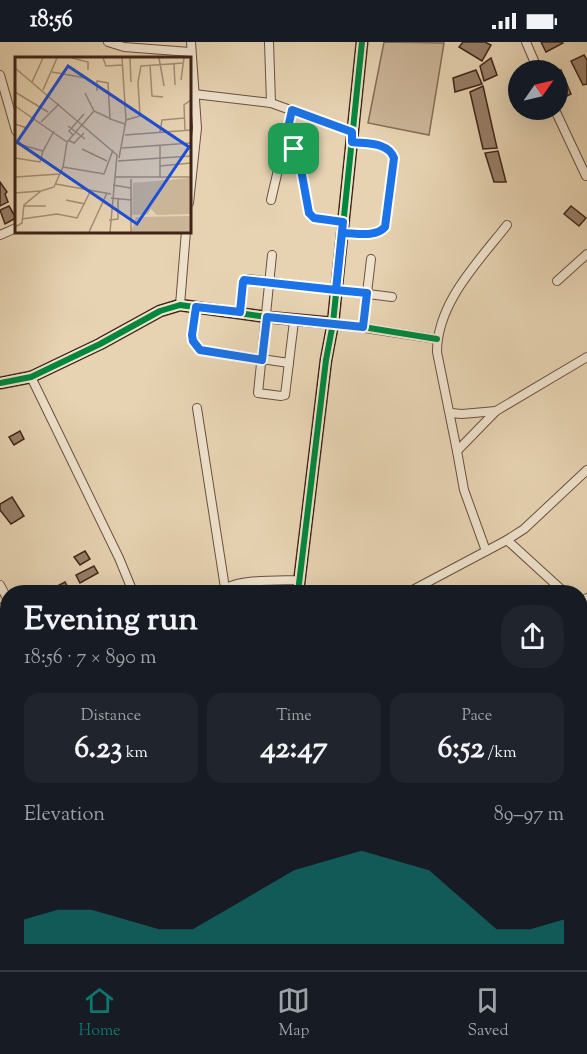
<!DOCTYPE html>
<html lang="en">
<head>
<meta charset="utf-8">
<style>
  :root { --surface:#171b24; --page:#20242c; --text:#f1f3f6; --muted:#9ea1a6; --line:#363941; --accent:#0f766e }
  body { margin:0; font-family:"Sorts Mill Goudy",serif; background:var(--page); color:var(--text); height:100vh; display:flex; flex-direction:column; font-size:22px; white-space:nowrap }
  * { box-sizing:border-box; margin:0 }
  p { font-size:20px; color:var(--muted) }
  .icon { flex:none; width:33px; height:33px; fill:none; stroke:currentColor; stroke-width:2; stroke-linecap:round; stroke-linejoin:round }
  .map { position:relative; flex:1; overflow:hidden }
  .sheet { position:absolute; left:0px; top:543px; width:588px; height:386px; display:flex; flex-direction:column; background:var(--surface); border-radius:24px 24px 0 0; box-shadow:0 6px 24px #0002 }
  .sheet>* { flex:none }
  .needle { width:39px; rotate:56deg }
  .buttons { position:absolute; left:508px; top:18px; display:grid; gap:12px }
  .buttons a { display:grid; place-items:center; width:60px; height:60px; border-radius:50%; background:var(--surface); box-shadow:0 6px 24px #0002; font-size:30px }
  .pin { position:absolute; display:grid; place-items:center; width:51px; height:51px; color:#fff; margin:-26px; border-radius:12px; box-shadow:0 3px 9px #0006 }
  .round { display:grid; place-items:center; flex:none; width:63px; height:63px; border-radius:24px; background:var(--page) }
  .overview { display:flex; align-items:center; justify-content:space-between; height:102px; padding:0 24px }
  h1 { font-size:33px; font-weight:700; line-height:45px }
  .figures { display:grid; grid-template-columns:repeat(3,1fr); gap:9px; height:102px; padding:6px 24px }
  .figures div { display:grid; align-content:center; border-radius:15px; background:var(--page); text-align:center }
  .figures b { font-size:30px; font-weight:700 }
  .figures small { font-size:16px; font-weight:400 }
  .figures p { font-size:16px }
  .chart { height:168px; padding:12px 24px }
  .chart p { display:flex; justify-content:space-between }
  .chart svg { width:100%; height:108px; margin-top:6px; fill:var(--accent); opacity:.7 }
  .status { display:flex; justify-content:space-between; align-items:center; height:42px; padding:0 30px; background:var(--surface); direction:ltr }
  .status svg { height:16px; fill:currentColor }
  .dock { display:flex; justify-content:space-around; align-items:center; height:84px; border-top:2px solid var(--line); background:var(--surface); font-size:16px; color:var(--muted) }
  .dock a { display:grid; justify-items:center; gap:3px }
  .dock .on { color:var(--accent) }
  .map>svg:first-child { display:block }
</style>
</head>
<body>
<div class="status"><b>18:56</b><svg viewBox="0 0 49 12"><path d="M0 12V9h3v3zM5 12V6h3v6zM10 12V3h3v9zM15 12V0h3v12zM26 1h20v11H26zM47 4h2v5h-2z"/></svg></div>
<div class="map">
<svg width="587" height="928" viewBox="0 0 587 928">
  <rect width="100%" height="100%" fill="#e7d3b2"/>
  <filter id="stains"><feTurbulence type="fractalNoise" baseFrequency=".00333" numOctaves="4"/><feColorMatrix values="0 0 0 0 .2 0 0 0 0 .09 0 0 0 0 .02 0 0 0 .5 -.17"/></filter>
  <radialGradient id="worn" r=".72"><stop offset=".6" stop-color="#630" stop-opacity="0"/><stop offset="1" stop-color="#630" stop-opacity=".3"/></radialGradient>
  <!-- green -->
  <g fill="#cbb598" stroke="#866c58" stroke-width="1.5">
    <path d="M384,0L444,1L429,93L368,81Z"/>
    <path d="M60,921H339L344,928H64Z"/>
  </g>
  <!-- building -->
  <g fill="#977f69" stroke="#402419" stroke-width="1.5">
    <path d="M463,0H485L491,3L482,19L459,5Z"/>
    <path d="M541,0H562L563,1L546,10Z"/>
    <path d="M584,13L587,18V42L583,43L571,19Z"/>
    <path d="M491,16L497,33L484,39L480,24Z"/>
    <path d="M476,28L482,42L455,50L453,36Z"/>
    <path d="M561,28L571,52L558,58V29Z"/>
    <path d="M483,44L497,106L483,107L470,50Z"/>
    <path d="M498,109L506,140H494L485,111Z"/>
    <path d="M0,140L7,150L5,152L8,160L0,164Z"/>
    <path d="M9,164L16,176L5,182L0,168Z"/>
    <path d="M571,164L586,176L579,184L564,172Z"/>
    <path d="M20,389L24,397L14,403L9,395Z"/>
    <path d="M12,455L24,474L11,482L0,468V462Z"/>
    <path d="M85,509L90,517L80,523L74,515Z"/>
    <path d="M94,524L98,531L80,541L76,533Z"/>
    <path d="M65,540L69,547L63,550H46Z"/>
    <path d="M585,775L587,776V793L580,798V778Z"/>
    <path d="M580,811L587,818V839L585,841L580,835Z"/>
    <path d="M583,912L587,917V928H575L570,922L580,921V914Z"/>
    <path d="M16,921H35L40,928H21Z"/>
    <path d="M411,921H437L438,923L435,926L437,928H417Z"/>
    <path d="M464,921H479L482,925L485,923L489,928H466L462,922Z"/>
  </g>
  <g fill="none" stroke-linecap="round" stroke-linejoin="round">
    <defs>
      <g id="lane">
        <path d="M285,104L294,107L298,111L309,171L314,176L342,179"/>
        <path d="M345,191C358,191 375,196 385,185L394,116C388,100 368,102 353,100"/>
        <path d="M51,921L56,928"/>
      </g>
      <g id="street">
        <path d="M108,0L124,5L190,10"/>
        <path d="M269,0L271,61"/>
        <path d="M526,0L538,28"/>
        <path d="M0,33L16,89"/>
        <path d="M194,52L271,61L352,90"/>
        <path d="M555,68L586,134"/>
        <path d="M271,158L292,68"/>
        <path d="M189,161L197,86L191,0"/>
        <path d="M0,193L16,186"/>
        <path d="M272,213L258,351L281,354L285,353L294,279"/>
        <path d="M557,239L587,212"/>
        <path d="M180,263L186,189"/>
        <path d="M196,265C194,280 187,296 200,308L289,321"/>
        <path d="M240,271L243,240L248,237L392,255"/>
        <path d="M333,281L437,297"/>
        <path d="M363,285L371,217"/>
        <path d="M31,335L119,516L133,550"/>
        <path d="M197,366L225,546"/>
        <path d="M451,371L462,372L496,369"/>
        <path d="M457,409L437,310C437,261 478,220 507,183"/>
        <path d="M507,498L564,550"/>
        <path d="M486,509L464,448L457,409L496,369L587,315"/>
        <path d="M0,543L8,558"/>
        <path d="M222,550C232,536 282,539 300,538"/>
        <path d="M409,550L507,498L524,487L587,428"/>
        <path d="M580,559L587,556"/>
        <path d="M0,566L8,564"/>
        <path d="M0,670L8,668"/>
        <path d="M580,707L587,702"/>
        <path d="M580,740L587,748"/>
        <path d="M0,776L8,771"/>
        <path d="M580,807L587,802"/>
        <path d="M580,873L587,882"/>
        <path d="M0,883L8,878"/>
        <path d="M580,899L587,895"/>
        <path d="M346,921L351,928"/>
        <path d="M450,921L455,928"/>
        <path d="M509,921L514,928"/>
        <path d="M543,928L552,921"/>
      </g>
      <g id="secondary">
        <path d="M0,341L31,335L100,302L160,269L180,263L267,275L333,281"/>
        <path d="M298,550L326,318L333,281L362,0"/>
        <path d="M0,714L8,710"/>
      </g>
    </defs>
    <!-- lane casing -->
    <use href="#lane" stroke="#6a503f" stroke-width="6"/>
    <!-- street casing -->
    <use href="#street" stroke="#6a503f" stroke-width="10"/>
    <!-- secondary casing -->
    <use href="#secondary" stroke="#402419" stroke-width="13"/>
    <!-- lane -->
    <use href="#lane" stroke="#efe2cd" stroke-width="4"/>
    <!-- street -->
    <use href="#street" stroke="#efe2cd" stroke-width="8"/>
    <!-- secondary -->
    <use href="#secondary" stroke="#efe2cd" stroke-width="10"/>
    <defs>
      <g id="cycleway">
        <path d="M0,341L31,335L100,302L160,269L180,263L267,275L363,285L437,297"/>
        <path d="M298,550L326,318L333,281L362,0"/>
      </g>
    </defs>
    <!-- cycleway casing -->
    <use href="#cycleway" stroke="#efe2cd" stroke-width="10"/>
    <!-- cycleway -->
    <use href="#cycleway" stroke="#00873e" stroke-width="6"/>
  </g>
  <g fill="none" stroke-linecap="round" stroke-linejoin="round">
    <defs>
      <path id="route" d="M294,107L298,111L309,171L314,176L343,180L336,248L244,238L243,240L240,270L196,265L192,293L193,299L200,308L262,318L267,275L363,285L367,251L336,248L342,191C356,191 375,196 385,185L394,116C388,100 368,102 352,100V90L292,68L284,104L294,107"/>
    </defs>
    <!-- route casing -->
    <use href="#route" stroke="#fff" stroke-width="12"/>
    <!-- route -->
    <use href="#route" stroke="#1a73e8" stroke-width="8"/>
  </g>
  <!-- overview -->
  <g transform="translate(15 15)">
    <rect width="176" height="176" fill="#e7d3b2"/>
    <path d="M175,121V157L142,158L136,152L133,157H141L117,158L118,126ZM175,159V175H116L121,160Z" fill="#cbb598"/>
    <path fill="none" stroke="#a48d75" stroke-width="1.5" d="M57,1L73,5V13M88,1L91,9L107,8M115,1L116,25M144,1L149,29M159,7L160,28M135,8L137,39L148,40M0,11L102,98L95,175M37,15L71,21M166,23L169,1M17,25L28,1M28,33L42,1M82,34V24L93,26L95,62L110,67M0,35L33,55M70,36L79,54L94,61M0,49L52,85M111,63L125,59L123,25L126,9L169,6M26,65L44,47M0,67L12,71L20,61M53,69L70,82M170,74L169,48L176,43M145,75L147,63L170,61M58,78L54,74L69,57M110,78L176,73M53,83L59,86L69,76M0,86L28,94L39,74M145,88V121M107,91L176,86M67,92L92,104M0,101L25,105L28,94M104,101L111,63L107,1M103,104L176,99M145,109L176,106M48,110L89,117L98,93M0,120L45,117M100,120H176M116,122V175M41,127L96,137M98,128L116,131M0,136L25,134M96,141L116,143M51,143L70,147M9,149H31M7,162L42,157L62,161L76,133M94,163L103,162V142M0,170L7,166L9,148L26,134L39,130L48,110L52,85L79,54M74,175L92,136"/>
    <path fill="#1d4ed8" fill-opacity="0.15" stroke="#1d4ed8" stroke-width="3" d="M53,9L174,90L122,167L2,85Z"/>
    <rect width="176" height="176" fill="none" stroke="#402419" stroke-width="3"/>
  </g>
  <rect width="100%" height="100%" filter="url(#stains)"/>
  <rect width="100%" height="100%" fill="url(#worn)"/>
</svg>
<div class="buttons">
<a><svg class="needle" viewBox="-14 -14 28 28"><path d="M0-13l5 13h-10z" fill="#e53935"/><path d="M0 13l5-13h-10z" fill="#9ea1a6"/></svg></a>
</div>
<div class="pin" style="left:294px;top:107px;background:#1e9e55"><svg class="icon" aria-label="arrive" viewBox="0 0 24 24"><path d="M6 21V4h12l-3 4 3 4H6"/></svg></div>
<section class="sheet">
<div class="overview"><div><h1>Evening run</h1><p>18:56 · 7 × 890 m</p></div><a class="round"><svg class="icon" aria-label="share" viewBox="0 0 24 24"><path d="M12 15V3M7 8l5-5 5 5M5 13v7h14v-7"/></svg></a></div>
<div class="figures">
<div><p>Distance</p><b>6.23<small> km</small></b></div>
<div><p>Time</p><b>42:47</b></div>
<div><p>Pace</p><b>6:52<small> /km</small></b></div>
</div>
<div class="chart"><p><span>Elevation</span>89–97 m</p>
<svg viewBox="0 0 160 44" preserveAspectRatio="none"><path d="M0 44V34L10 30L20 30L30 34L40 38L50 38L60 30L70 22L80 14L90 10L100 6L110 10L120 14L130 26L140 38L150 38L160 34V44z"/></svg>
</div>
</section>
</div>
<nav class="dock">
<a class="on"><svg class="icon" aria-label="home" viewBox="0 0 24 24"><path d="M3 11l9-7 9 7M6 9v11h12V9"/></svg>Home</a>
<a><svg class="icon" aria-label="map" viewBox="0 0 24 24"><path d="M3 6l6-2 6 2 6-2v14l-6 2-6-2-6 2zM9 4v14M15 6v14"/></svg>Map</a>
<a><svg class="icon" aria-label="saved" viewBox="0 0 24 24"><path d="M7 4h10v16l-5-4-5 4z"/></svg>Saved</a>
</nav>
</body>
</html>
